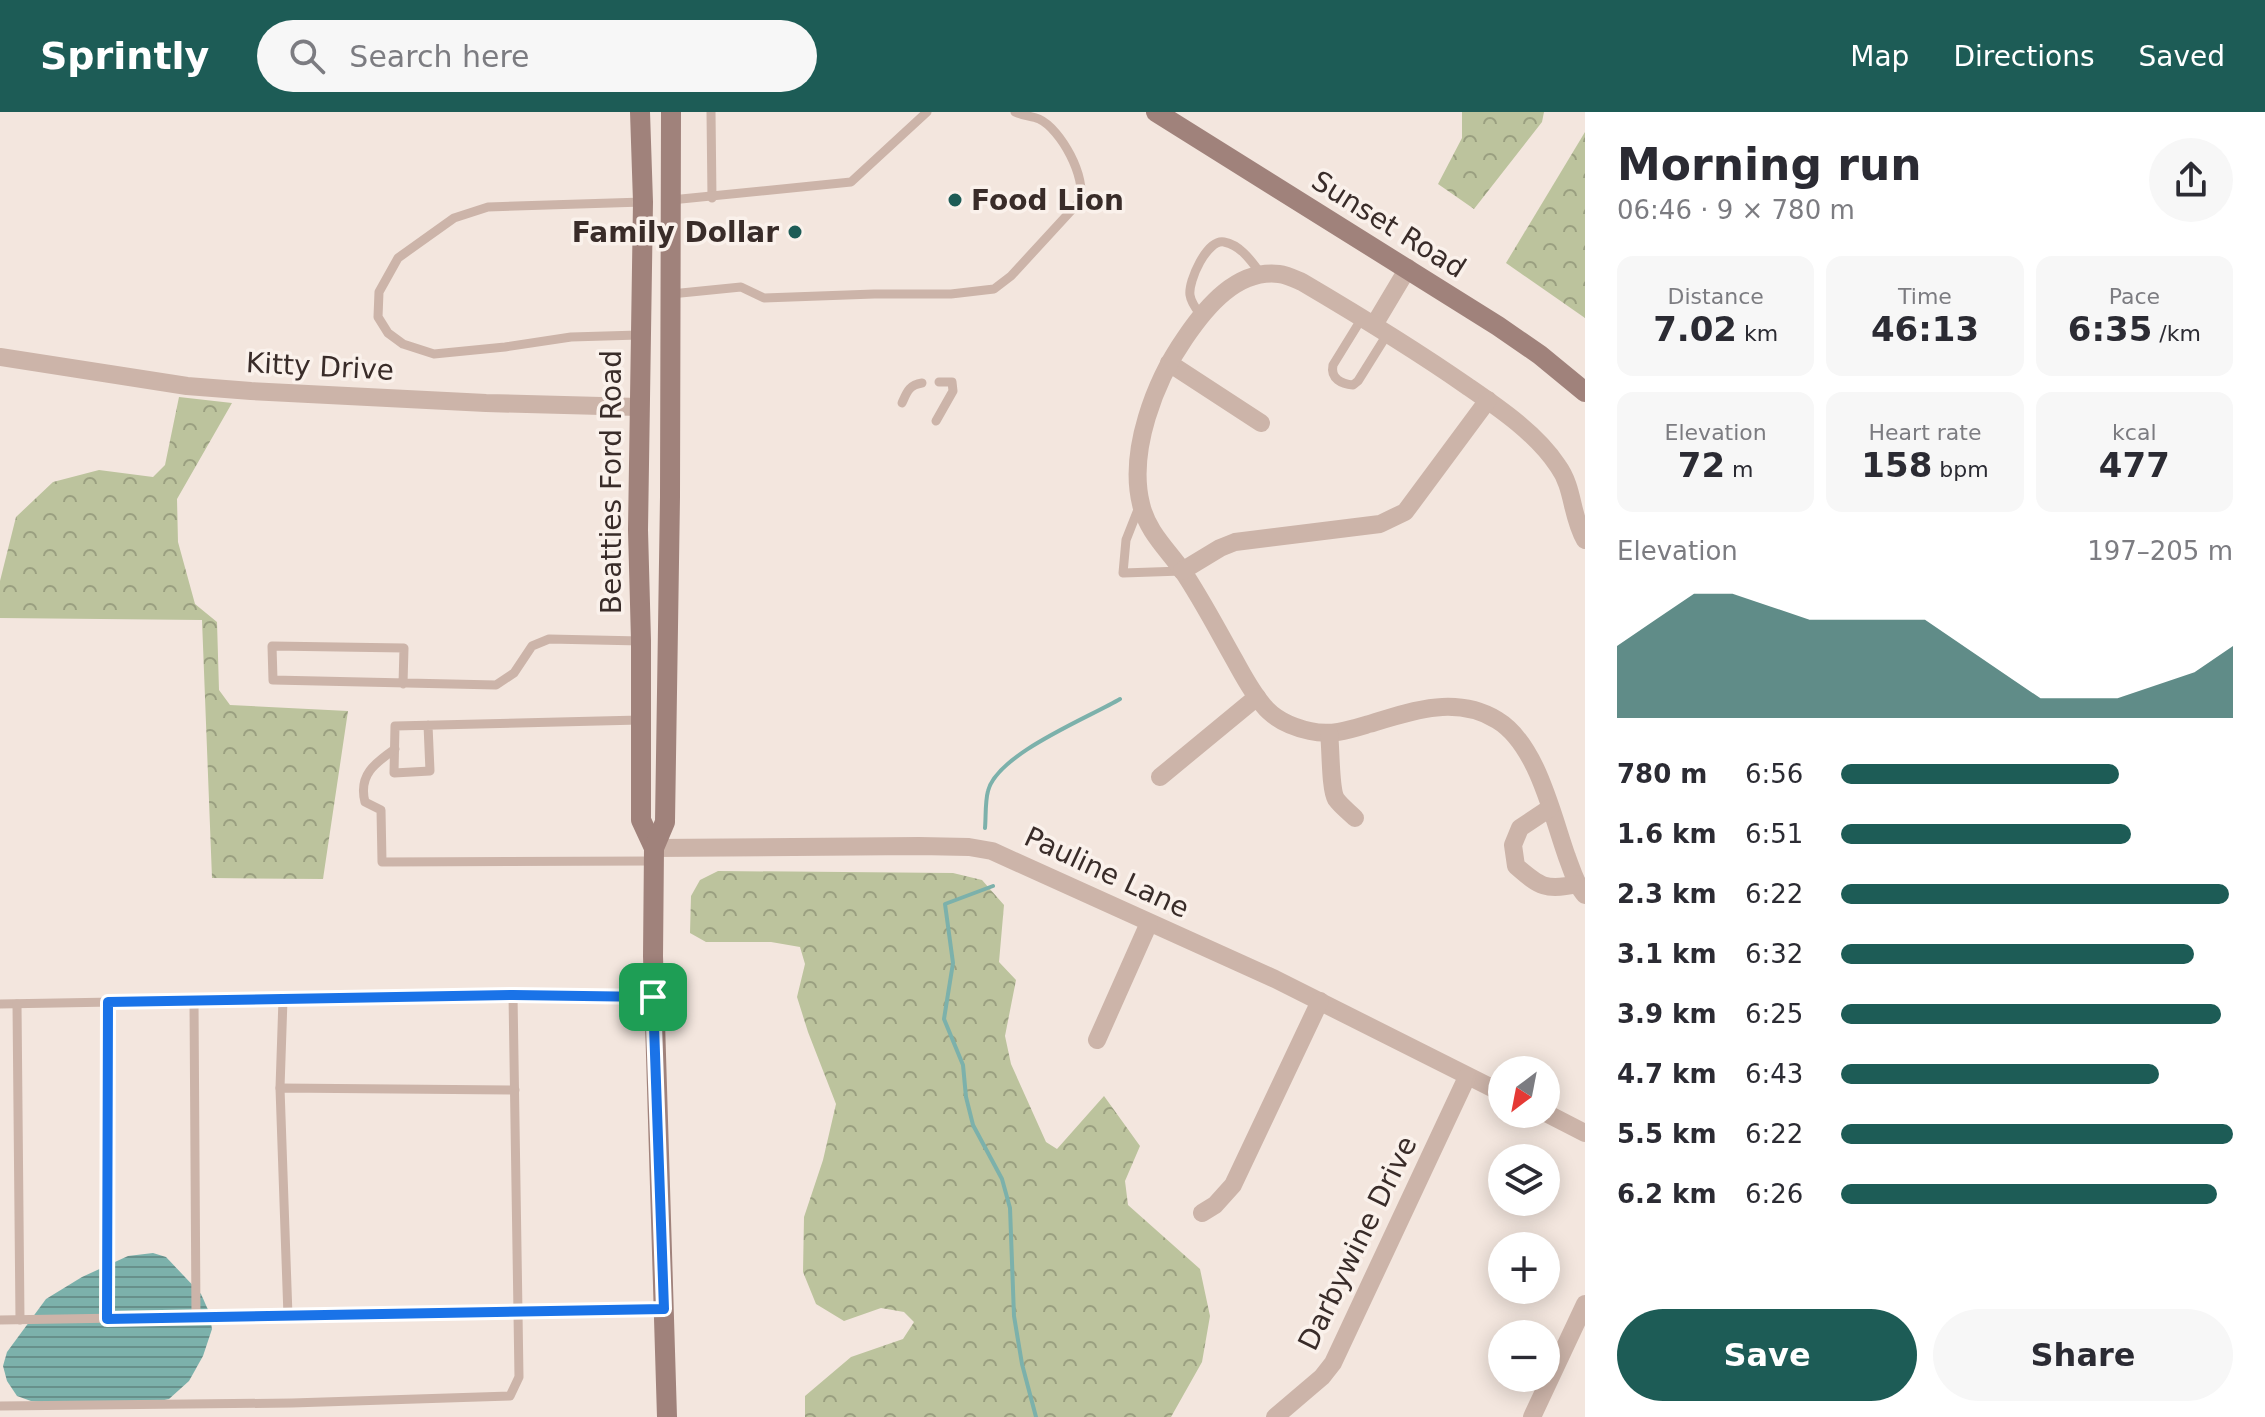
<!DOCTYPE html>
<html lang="en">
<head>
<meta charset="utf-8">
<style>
  :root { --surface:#fff; --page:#f7f7f7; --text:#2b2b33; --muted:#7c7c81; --accent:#1d5c56 }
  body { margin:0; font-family:"DejaVu Sans",sans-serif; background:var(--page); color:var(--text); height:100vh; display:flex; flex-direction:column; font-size:30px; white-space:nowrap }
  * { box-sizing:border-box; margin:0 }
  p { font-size:26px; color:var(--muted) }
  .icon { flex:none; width:44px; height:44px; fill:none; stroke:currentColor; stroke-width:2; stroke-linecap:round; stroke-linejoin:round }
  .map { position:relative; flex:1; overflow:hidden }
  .drawer { display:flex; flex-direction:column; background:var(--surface); width:680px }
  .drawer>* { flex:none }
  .needle { width:52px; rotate:212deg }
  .tools { position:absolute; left:1488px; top:944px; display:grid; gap:16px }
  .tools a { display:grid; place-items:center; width:72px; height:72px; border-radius:50%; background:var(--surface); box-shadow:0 4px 20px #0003; font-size:40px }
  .pin { position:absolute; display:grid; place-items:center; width:68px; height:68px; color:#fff; margin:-34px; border-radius:16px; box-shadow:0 4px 12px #0006 }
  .round { display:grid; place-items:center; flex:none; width:84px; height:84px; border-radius:42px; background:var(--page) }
  .head { display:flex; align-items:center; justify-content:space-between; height:136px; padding:0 32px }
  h1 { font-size:44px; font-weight:700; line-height:60px }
  .stats { display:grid; grid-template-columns:repeat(3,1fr); gap:12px; height:136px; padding:8px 32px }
  .stats div { display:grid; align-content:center; border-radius:16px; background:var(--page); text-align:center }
  .stats b { font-size:34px; font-weight:700 }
  .stats small { font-size:22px; font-weight:400 }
  .stats p { font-size:22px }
  .chart { height:224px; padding:16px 32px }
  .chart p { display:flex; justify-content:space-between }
  .chart svg { width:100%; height:144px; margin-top:8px; fill:var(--accent); opacity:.7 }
  .button { display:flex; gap:16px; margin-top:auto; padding:16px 32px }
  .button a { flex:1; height:92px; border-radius:48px; background:var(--accent); color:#fff; font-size:32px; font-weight:700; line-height:92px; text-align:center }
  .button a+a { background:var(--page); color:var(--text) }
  ul { padding:0 32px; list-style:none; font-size:26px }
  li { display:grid; grid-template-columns:128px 96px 1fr; align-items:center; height:60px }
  li i { height:20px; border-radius:10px; background:var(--accent) }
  header { display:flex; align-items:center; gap:48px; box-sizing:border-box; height:112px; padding:0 40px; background:var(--accent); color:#fff }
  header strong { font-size:38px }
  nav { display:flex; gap:44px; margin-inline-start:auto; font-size:28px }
  .search { width:560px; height:72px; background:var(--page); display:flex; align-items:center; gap:20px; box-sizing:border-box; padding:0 28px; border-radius:44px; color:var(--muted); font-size:30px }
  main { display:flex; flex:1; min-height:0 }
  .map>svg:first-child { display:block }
</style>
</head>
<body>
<header>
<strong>Sprintly</strong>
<div class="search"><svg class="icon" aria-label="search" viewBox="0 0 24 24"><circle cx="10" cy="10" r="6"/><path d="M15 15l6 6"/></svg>Search here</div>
<nav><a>Map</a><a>Directions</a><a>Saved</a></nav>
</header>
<main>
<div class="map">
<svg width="1585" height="1305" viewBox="0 0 1585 1305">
  <defs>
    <pattern id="forest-crowns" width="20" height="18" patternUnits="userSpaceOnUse" patternTransform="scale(2)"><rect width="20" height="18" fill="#bcc39d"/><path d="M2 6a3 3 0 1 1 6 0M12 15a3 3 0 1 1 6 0" fill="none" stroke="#9a9f80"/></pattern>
    <pattern id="water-rules" width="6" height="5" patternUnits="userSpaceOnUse" patternTransform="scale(2)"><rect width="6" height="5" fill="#7cb1ab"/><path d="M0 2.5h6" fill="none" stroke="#67908b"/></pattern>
  </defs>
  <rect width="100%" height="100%" fill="#f3e6de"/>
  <!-- forest -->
  <g fill="url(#forest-crowns)">
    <path d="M1462,0H1544L1542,10L1474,97L1438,72L1462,26Z"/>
    <path d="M1585,20V206L1506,151Z"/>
    <path d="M179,285L232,291L177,387L178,430L195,492L217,510L219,578L230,593L348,599L323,767L212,766L202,508L0,506V469L16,405L53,370L99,358L153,365L165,353Z"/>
    <path d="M718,759L953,761L982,768L1004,793L999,850L1016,868L1005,924L1011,952L1046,1030L1057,1037L1104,984L1140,1034L1125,1069L1128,1093L1200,1157L1210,1204L1202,1250L1171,1305H805V1284L851,1245L903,1227L914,1210L904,1200L881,1196L844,1209L816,1192L803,1160L804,1105L823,1048L836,992L808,920L797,885L805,852L800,835L771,830H706L690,821L691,784L700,768Z"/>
  </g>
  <!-- water -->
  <path fill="url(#water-rules)" d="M153,1141L166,1145L201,1182L209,1200L212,1217L203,1244L189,1269L169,1287L151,1291L64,1292L31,1289L17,1284L7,1269L3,1254L7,1240L46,1187L82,1165L128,1144Z"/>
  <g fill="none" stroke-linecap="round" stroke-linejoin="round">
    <!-- stream -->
    <g stroke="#7cb1ab" stroke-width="4">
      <path d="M985,716C986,705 985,690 988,679C997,642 1088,606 1120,587"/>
      <path d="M993,774L945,792L953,851L944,907L963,953L966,985L973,1013L1002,1067L1010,1096L1014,1204L1022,1252L1036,1305"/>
    </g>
    <!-- lane -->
    <g stroke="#ccb4a9" stroke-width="9">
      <path d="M711,0L712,86"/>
      <path d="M671,88L851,70L927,0"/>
      <path d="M671,182L741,175L764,186L874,182H951L994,177L1011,164L1080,89C1087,66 1061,17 1039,7C1032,4 1023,4 1015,0"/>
      <path d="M1202,205C1197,198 1191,191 1190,183C1188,169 1207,127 1224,130C1241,133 1252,150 1261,162"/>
      <path d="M1362,206L1333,253C1330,267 1342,272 1353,273L1358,269L1388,221"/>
      <path d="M639,223L571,225L505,235L434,242L403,232L388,221L378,205L379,180L398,146L454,106L488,95L643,90"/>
      <path d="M902,291C907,280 909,273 922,271"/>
      <path d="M936,309L953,279L952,270H939"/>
      <path d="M1139,395L1126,428L1123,461L1182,459"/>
      <path d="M403,572L404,536L272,534L273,568L496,573L514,561L532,534L549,527L641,529"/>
      <path d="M428,613L430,659L394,661L395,614L640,608"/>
      <path d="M395,637C375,651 358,663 365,690L381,698L382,750L654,749"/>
      <path d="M194,889L196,1205"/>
      <path d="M0,892L513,883L653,885"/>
      <path d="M17,892L20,1208"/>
      <path d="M280,976L283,887"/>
      <path d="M288,1204L280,976L515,978"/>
      <path d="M107,1207L108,890"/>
      <path d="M0,1208L664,1197"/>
      <path d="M0,1294L292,1291L510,1284L519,1265L513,883"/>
    </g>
    <!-- street -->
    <g stroke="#ccb4a9" stroke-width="18">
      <path d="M1374,213L1408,156"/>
      <path d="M0,245L187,274L251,279L486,291L639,295"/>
      <path d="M1169,251L1261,311"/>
      <path d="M1585,428C1571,404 1574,376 1558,354C1536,321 1499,296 1467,274C1414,237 1358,203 1302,170C1295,167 1287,163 1279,162C1237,157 1206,195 1185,226C1155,269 1128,339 1141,392C1147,419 1167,437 1182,458C1201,486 1217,517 1234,547C1243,563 1251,579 1263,593C1274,607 1292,615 1310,619C1331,624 1349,618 1369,612C1411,599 1456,583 1497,608C1537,632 1552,703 1567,745C1572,758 1576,773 1585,783"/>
      <path d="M1182,459L1220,436L1235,430L1380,412L1405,400L1488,288"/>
      <path d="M1329,621C1331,636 1330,677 1336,687C1341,694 1349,700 1355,706"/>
      <path d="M1160,665L1257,585"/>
      <path d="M1550,696L1520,716L1513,733L1516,754C1540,775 1546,779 1578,772"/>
      <path d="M654,736L919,734L969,735L992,739L1275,867L1502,981"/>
      <path d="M1097,928L1149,811"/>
      <path d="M1546,1001L1585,1021"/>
      <path d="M1202,1101L1215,1093L1233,1073L1320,889"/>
      <path d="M1275,1305L1322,1265L1333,1251L1467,965"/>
      <path d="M1532,1305L1585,1192"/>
    </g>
    <!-- secondary -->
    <g stroke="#a0827b" stroke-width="20">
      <path d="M640,0L643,90L638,418L641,529V708L654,736"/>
      <path d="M1156,0L1498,214L1540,243L1585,280"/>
      <path d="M667,1305L653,844L654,736L665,710L670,385L671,0"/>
    </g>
  </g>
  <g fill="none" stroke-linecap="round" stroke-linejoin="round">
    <defs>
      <path id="route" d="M513,883L653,885L664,1197L107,1207L108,890Z"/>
    </defs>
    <!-- route casing -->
    <use href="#route" stroke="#fff" stroke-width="16"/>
    <!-- route -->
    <use href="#route" stroke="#1a73e8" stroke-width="10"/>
  </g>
  <!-- markers -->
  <g fill="#1d5c56" stroke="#faf1eb" stroke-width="3">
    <circle cx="955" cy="88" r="8"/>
    <circle cx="795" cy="120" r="8"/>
  </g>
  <g text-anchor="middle" stroke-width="7" stroke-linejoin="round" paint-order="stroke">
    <!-- poi labels -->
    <g font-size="28" font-weight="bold" fill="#392c29" stroke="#faf1eb" text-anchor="start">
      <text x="971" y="98">Food Lion</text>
      <text x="779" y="130" text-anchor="end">Family Dollar</text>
    </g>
    <!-- street labels -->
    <g font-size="28" fill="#392c29" stroke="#faf1eb">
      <text transform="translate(1389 112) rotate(32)" y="10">Sunset Road</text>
      <text transform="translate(320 254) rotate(3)" y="10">Kitty Drive</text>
      <text transform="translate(611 370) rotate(-90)" y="10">Beatties Ford Road</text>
      <text transform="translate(1107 760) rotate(25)" y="10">Pauline Lane</text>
      <text transform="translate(1357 1131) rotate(-64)" y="10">Darbywine Drive</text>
    </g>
  </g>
</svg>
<div class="tools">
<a><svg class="needle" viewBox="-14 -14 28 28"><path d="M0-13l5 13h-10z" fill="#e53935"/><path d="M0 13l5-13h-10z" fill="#7c7c81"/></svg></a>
<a><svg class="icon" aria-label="layers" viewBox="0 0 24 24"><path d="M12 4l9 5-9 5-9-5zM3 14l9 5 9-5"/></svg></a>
<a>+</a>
<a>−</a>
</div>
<div class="pin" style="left:653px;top:885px;background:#1e9e55"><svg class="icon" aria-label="arrive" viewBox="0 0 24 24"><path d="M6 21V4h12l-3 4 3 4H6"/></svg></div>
</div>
<section class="drawer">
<div class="head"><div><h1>Morning run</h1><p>06:46 · 9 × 780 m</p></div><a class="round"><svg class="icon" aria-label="share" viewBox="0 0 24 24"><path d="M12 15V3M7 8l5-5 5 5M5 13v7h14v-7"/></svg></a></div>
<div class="stats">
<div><p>Distance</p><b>7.02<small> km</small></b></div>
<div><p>Time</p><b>46:13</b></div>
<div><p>Pace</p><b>6:35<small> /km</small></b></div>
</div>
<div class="stats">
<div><p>Elevation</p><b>72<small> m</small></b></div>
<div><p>Heart rate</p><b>158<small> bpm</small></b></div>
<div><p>kcal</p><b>477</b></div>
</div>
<div class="chart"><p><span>Elevation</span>197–205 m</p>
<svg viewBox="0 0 160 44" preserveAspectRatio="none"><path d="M0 44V22L10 14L20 6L30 6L40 10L50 14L60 14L70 14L80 14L90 22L100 30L110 38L120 38L130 38L140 34L150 30L160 22V44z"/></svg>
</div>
<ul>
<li><b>780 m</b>6:56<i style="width:71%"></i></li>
<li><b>1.6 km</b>6:51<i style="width:74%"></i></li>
<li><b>2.3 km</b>6:22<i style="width:99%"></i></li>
<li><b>3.1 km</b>6:32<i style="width:90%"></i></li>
<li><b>3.9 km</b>6:25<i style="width:97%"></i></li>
<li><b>4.7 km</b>6:43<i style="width:81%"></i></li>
<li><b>5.5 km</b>6:22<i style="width:100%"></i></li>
<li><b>6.2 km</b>6:26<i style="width:96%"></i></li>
</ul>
<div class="button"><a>Save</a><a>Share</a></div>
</section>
</main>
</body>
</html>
